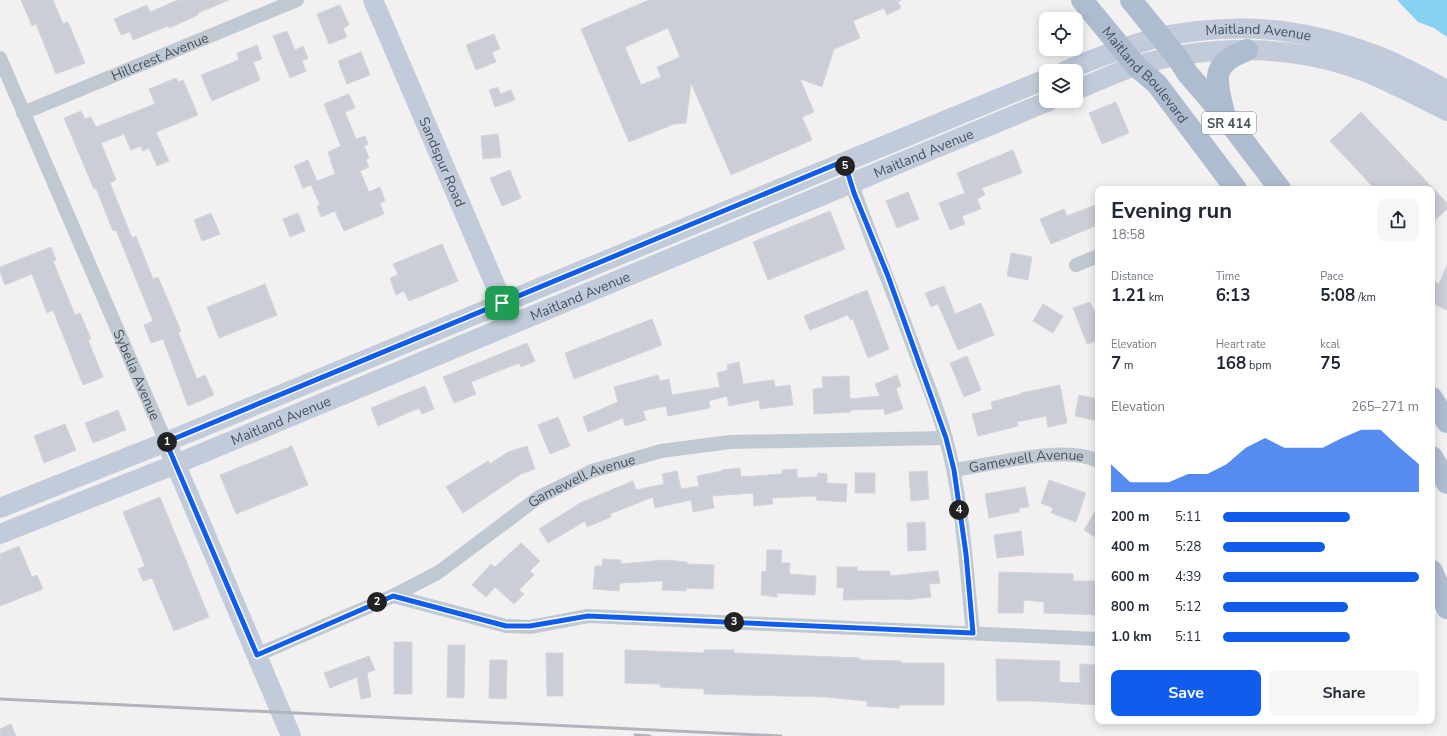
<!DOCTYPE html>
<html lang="en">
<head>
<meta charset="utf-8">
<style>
  :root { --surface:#fff; --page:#f6f6f7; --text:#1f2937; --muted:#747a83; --accent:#0f5ced }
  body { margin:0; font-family:"Nunito Sans",sans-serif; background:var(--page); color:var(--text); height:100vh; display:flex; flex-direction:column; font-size:15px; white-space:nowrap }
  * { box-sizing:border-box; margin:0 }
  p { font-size:13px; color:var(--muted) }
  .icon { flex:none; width:22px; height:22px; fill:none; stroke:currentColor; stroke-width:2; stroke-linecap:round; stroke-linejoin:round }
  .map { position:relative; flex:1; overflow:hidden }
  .sheet { position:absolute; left:1095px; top:186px; width:340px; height:538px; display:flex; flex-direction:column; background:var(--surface); border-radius:8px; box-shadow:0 2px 10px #0003 }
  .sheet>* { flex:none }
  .tools { position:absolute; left:1039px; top:12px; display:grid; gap:8px }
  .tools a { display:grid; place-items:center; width:44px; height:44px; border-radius:8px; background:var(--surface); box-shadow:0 2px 10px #0003; font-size:20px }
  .pin { position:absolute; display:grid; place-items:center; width:34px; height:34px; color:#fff; margin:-17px; border-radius:8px; box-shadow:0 2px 6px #0006 }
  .km { position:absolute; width:20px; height:20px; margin:-10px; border-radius:50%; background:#222; color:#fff; font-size:11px; line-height:20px; text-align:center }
  .round { display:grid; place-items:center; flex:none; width:42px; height:42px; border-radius:8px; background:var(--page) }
  .head { display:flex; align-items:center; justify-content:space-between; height:68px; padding:0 16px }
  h1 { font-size:22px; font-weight:700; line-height:30px }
  .figures { display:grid; grid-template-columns:repeat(3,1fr); gap:6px; height:68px; padding:4px 16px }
  .figures div { display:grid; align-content:center }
  .figures b { font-size:17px; font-weight:700 }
  .figures small { font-size:11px; font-weight:400 }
  .figures p { font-size:11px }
  .chart { height:112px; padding:8px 16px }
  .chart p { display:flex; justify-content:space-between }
  .chart svg { width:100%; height:72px; margin-top:4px; fill:var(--accent); opacity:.7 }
  .action { display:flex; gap:8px; margin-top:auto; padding:8px 16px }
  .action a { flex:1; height:46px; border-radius:8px; background:var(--accent); color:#fff; font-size:16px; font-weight:700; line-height:46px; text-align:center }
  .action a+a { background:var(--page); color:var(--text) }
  ul { padding:0 16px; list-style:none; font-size:13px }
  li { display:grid; grid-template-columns:64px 48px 1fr; align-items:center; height:30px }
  li i { height:10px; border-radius:5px; background:var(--accent) }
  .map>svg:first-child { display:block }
</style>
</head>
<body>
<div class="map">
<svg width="1447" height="736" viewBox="0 0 1447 736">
  <rect width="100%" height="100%" fill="#f2f0f0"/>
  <!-- water -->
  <path fill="#87d2f1" d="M1397,0H1447V37L1434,28L1418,22Z"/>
  <!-- building -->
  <g fill="#cbced6" stroke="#d3d5dc" fill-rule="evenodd">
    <path d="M21,0H53L63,24L68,22L85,63L56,74L36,24L32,26Z"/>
    <path d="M178,0H229L198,13V15L169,28L168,26L133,40L130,32L121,35L114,19L147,5L150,12Z"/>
    <path d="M649,0H902L898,2L901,8L887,15L884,8L853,21L860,38L834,49L822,87L800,79L814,112L802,117L812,140L731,175L691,83L686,123L674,124L629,142L581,29ZM668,28L680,57L657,67L661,77L641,85L625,47Z"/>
    <path d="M340,5L349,25L343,28L347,37L329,44L317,14Z"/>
    <path d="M287,31L295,50L303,46L308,58L302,61L306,71L290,78L273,36Z"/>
    <path d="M494,34L500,49L492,52L496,62L476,70L466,45Z"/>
    <path d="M257,45L262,59L253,62L260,80L212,101L201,75L239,60L237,53Z"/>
    <path d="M361,52L370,75L347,84L338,61Z"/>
    <path d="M176,78L178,82L183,80L198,115L156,132L169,161L157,166L149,148L143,151L141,146L131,150L124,134L101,143L116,180L110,183L132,238L136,236L153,279L158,277L181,331L178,332L197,379L205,375L214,395L188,406L163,339L151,343L144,325L153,321L116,230L113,231L96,188L94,189L64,118L81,111L85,119L91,117L96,127L155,104L149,89Z"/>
    <path d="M498,87L500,94L511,90L515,100L495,107L489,90Z"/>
    <path d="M349,94L355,108L345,112L356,139L365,136L368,144L364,146L369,158L366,160L369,167L360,171L369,192L380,187L385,201L380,203L384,214L344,231L335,211L321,217L317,206L320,205L311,185L303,188L294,166L308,160L317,181L335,174L328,152L341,146L324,104Z"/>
    <path d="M1116,102L1129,133L1102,144L1089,113Z"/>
    <path d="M1361,112L1447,203V209L1432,223V189H1375L1330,141Z"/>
    <path d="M498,134L501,157L483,159L481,136Z"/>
    <path d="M1013,150L1022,173L982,188L985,195L977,199L981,209L962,216L965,224L950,230L939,203L965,193L957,173Z"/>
    <path d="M510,170L521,198L502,206L490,178Z"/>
    <path d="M908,192L919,219L897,228L886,201Z"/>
    <path d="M1098,204V225L1051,244L1040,219L1064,209L1067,216Z"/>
    <path d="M830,211L845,249L768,280L753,242Z"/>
    <path d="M211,213L220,234L202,241L194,220Z"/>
    <path d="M298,213L305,231L290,237L283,219Z"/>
    <path d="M442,244L458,281L409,301L404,291L396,295L390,278L398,275L393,264Z"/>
    <path d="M51,247L56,260L53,261L75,315L80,313L91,339L88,340L103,377L83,385L53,310L47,313L32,274L5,285L0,272V267Z"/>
    <path d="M1011,253L1032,257L1028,280L1007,276Z"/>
    <path d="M1447,265V310L1432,303V281L1439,284Z"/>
    <path d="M265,284L277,315L219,338L207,307Z"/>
    <path d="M944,286L955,314L981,303L994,335L958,350L938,304L931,307L925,293Z"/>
    <path d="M867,290L889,349L868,358L853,319L850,320L848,315L810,330L804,316Z"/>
    <path d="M1090,302L1094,311L1098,309V340L1087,344L1073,308Z"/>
    <path d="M1043,304L1063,316L1053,333L1033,321Z"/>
    <path d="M652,319L662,345L574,379L565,353Z"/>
    <path d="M527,343L535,361L521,367L519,363L471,382L476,394L454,403L443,377Z"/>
    <path d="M967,356L981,390L964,397L950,363Z"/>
    <path d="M739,362L743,384L774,380L775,387L790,385L793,405L760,409L759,400L729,406L727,396L709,401L710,408L668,416L666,406L643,411L646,420L625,426L623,418L588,432L583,417L618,402L614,387L658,375L660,381L669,379L672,395L720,387L717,373L728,370L727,365Z"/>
    <path d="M897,375L901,386L896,388L903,409L885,415L884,409L850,410L851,412L814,414L813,389L823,388L822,377L849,376L850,399L880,396L875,384Z"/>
    <path d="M1060,385L1067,423L1048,427L1046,416L1017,422L1018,426L978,436L972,414L993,409L991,402L1021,394V393Z"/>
    <path d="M425,386L434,409L422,414L419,408L378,426L371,408Z"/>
    <path d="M1079,395L1098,399V421L1075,416Z"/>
    <path d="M118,410L126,430L93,443L85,423Z"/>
    <path d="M558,417L570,446L550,454L538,425Z"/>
    <path d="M65,424L76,450L44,463L34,436Z"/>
    <path d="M292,446L308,485L236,514L220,475Z"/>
    <path d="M527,446L535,469L521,474L463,513L446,487L488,461L490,464L508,452Z"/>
    <path d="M740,468L741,477L782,474V470L797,469V478L817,477L818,473L827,474V483L847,484L846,502L816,500L817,496L772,498L773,504L754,506L753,493L712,496L714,508L693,512L691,500L655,508L653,497L610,514L611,517L587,527L585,521L548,543L539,529L580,503L633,481L636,490L664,484L662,474L677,471L681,489L699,486L697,476L722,471V470Z"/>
    <path d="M927,471L929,499L911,501L909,472Z"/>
    <rect x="855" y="473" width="20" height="20"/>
    <path d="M1049,480L1086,493L1076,522L1051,513L1053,508L1041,503Z"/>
    <path d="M1025,487L1029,507L1019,508V512L989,518L985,494Z"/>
    <path d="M160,497L209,617L174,631L152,578L143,581L138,569L145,566L123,512Z"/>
    <path d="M1098,507V539L1084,530Z"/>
    <path d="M925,522L926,550L908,551L907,523Z"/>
    <path d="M1021,531L1024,555L997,558L994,535Z"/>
    <path d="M521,543L540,561L530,571L534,575L519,590L524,594L514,604L495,587L486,597L472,585L491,564L495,567Z"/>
    <path d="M19,546L32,577L37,575L43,589L0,606V554Z"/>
    <path d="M767,550H782L781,563H790L789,574L816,576L815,595L777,593V597L761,595L762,571L766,572Z"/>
    <path d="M603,559L621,560L620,564L664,560L687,562V564L714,565L713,589L686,588V591L662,590L663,581L620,583L619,591L593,589L595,566H602Z"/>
    <path d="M837,567H857V571H890V576L938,571L940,583L929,584L931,597L905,600V599L843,600L844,588H837Z"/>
    <path d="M999,572L1073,574V581H1098V615L1044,613V602L1024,600L1023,613H998Z"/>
    <rect x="394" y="642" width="18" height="52"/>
    <path d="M448,645H465L464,698L447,697Z"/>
    <path d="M625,650L704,653V650H734V653L860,658V660L901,661V663H944V705H899V708L867,706V701L826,697L704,694V689L660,687V684L625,683Z"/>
    <path d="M546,653H563V696H547Z"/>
    <path d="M369,656L375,670L367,673L371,697L361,699L357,677L330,688L324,673Z"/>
    <path d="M996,659L1060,661L1059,682L1080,683V664L1098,665V705L1033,701H997Z"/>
    <path d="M490,660H507L506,699L489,698Z"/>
    <path d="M11,724L16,736H0V729Z"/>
  </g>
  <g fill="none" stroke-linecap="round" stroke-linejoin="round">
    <!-- street -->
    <g stroke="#c0c9d2" stroke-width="14">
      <path id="s1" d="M0,58L166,442"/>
      <path id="s2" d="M23,113L297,0"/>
      <path d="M844,161C866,229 895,295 919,362C929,387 939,412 946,439C963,502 966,568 973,633"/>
      <path d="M1076,265L1098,256"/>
      <path id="s3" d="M954,470C992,465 1064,444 1098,461"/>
      <path d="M393,596L506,626L530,627L588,616L1098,639"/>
      <path id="s4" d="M257,655L393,596L439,572L539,497L592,471L661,451L730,442L946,438"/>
    </g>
    <!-- secondary -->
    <g stroke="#c2cbda" stroke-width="20">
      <path id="s5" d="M373,0L508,315"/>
      <path id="s6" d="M1065,71C1096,58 1127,46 1159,37C1172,34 1185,33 1198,31C1260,24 1312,32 1370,53C1397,62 1422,77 1447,90"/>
      <path d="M1076,90C1096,82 1115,73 1135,66C1212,43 1299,44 1373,75C1398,86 1423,99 1447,111"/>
      <path d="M170,451L291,736"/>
      <path d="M0,508L166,442L1046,79"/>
      <path id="s7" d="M0,534L176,464L1049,101"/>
    </g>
    <!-- primary -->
    <g stroke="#aebcd0" stroke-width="22">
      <path id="s8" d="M1082,0L1136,66L1157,84L1236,189"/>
      <path d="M1131,0L1177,57L1188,74L1226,118L1280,189"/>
      <path d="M1224,113C1216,79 1209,65 1247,50"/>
      <path d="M1432,398L1447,422"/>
      <path d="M1432,457L1447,483"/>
      <path d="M1432,571L1447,608"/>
    </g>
    <!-- rail -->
    <g stroke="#b2b4bb" stroke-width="3">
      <path d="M0,699L781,736"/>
      <path d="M635,735L650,736"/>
    </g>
  </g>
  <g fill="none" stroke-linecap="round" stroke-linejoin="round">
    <defs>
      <path id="route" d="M844,161L854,193L888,276L946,438L954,470L966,554L973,633L588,616L530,626H506L393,596L257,655L166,442Z"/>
    </defs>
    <!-- route casing -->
    <use href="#route" stroke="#fff" stroke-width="8"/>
    <!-- route -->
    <use href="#route" stroke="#0f5ced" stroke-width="5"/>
  </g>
  <g text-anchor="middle" stroke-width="3" stroke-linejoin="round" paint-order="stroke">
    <!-- shield labels -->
    <rect fill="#fff" stroke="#7e858f" stroke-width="1" x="1202" y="112" width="54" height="22" rx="3"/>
    <g font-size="13" font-weight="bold" fill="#47515f">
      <text x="1229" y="128">SR 414</text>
    </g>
    <!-- street labels -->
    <g font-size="14" fill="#47515f" stroke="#fff">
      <text dy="5" stroke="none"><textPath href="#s6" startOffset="200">Maitland Avenue</textPath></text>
      <text dy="5" stroke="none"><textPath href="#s2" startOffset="148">Hillcrest Avenue</textPath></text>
      <text dy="5" stroke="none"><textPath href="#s8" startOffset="98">Maitland Boulevard</textPath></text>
      <text dy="5" stroke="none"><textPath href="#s7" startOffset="999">Maitland Avenue</textPath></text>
      <text dy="5" stroke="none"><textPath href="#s5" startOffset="176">Sandspur Road</textPath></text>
      <text dy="5" stroke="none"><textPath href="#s7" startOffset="627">Maitland Avenue</textPath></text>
      <text dy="5" stroke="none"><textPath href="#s1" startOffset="345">Sybelia Avenue</textPath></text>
      <text dy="5" stroke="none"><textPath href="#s7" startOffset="303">Maitland Avenue</textPath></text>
      <text dy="5" stroke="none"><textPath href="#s3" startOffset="73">Gamewell Avenue</textPath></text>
      <text dy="5" stroke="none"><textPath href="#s4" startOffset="371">Gamewell Avenue</textPath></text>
    </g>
  </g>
</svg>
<div class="tools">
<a><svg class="icon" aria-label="locate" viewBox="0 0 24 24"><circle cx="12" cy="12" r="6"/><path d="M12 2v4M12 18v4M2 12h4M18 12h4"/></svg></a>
<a><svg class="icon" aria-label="layers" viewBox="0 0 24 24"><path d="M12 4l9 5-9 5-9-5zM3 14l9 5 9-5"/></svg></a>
</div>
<div class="pin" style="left:502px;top:303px;background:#1e9e55"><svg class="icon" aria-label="arrive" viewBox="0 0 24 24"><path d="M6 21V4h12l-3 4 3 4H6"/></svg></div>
<b class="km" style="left:167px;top:442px">1</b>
<b class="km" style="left:377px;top:602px">2</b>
<b class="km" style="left:734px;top:622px">3</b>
<b class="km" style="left:959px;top:510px">4</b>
<b class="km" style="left:845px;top:166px">5</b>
<section class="sheet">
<div class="head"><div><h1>Evening run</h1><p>18:58</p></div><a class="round"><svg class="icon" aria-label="share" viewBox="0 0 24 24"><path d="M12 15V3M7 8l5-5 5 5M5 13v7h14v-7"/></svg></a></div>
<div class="figures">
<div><p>Distance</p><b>1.21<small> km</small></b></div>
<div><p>Time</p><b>6:13</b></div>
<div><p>Pace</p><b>5:08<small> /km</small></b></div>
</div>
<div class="figures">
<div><p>Elevation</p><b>7<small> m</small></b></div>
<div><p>Heart rate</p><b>168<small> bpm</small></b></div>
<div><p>kcal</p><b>75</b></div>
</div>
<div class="chart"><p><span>Elevation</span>265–271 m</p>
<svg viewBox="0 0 160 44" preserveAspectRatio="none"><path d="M0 44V27L10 38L20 38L30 38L40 33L50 33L60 27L70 17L80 11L90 17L100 17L110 17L120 11L130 6L140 6L150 17L160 27V44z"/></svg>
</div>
<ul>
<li><b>200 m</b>5:11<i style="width:65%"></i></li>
<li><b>400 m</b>5:28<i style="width:52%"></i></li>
<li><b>600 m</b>4:39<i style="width:100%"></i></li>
<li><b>800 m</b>5:12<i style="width:64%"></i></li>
<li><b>1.0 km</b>5:11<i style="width:65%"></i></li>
</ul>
<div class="action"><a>Save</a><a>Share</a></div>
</section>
</div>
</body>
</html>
